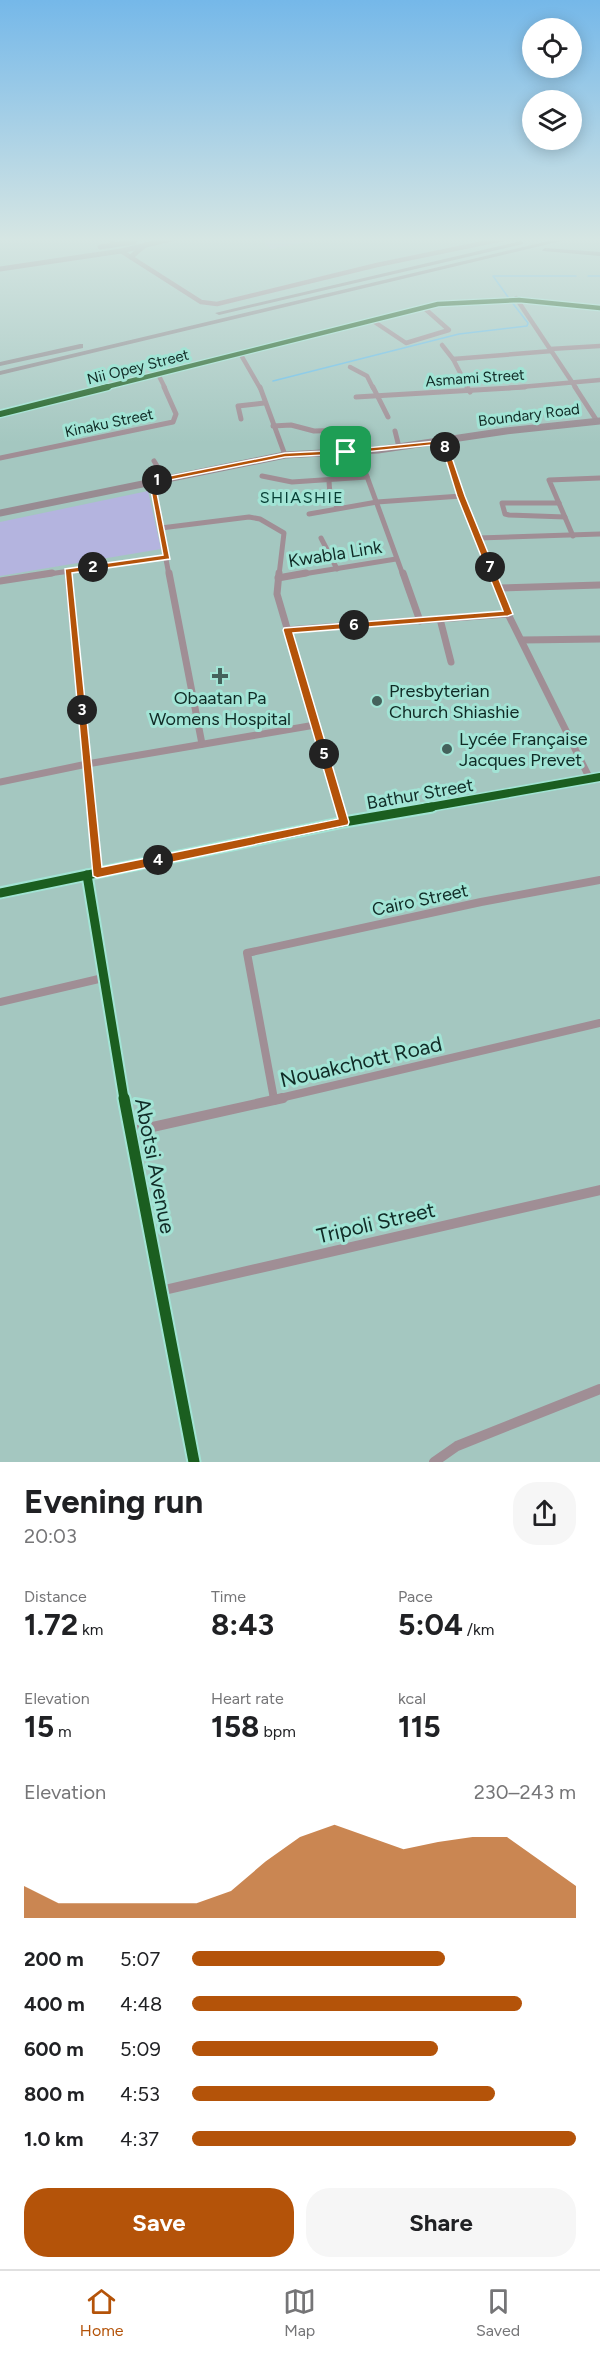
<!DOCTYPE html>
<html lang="en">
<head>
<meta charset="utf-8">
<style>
  :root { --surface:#fff; --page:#f6f6f6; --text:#202124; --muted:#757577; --line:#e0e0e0; --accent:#b45309 }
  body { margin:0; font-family:Figtree,sans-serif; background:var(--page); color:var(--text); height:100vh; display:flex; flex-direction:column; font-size:22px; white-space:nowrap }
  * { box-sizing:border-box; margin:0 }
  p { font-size:20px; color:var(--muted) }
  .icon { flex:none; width:33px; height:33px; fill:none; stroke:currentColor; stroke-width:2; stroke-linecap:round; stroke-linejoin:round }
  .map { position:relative; height:1462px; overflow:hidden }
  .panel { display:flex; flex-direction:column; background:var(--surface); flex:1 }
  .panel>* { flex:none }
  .tools { position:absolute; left:522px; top:18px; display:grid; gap:12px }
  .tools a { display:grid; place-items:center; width:60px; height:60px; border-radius:50%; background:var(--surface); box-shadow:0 3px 15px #0003; font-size:30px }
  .pin { position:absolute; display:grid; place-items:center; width:51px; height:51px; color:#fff; margin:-26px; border-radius:12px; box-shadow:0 3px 9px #0006 }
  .km { position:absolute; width:30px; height:30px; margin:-15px; border-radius:50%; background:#222; color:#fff; font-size:16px; line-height:30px; text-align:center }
  .round { display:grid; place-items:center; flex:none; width:63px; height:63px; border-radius:24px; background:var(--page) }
  .head { display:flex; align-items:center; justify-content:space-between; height:102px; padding:0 24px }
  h1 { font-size:33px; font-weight:700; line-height:45px }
  .stats { display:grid; grid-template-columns:repeat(3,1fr); gap:9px; height:102px; padding:6px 24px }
  .stats div { display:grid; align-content:center }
  .stats b { font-size:30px; font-weight:700 }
  .stats small { font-size:16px; font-weight:400 }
  .stats p { font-size:16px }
  .chart { height:168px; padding:12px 24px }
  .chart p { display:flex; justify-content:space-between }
  .chart svg { width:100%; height:108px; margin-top:6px; fill:var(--accent); opacity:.7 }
  .button { display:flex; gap:12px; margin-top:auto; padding:12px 24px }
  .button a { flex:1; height:69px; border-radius:24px; background:var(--accent); color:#fff; font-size:24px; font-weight:700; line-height:69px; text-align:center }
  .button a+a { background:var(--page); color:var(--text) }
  ul { padding:0 24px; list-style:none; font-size:20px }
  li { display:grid; grid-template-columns:96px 72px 1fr; align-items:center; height:45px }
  li i { height:15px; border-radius:8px; background:var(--accent) }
  .tabs { display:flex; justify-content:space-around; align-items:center; height:84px; border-top:2px solid var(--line); background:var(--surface); font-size:16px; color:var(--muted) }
  .tabs a { display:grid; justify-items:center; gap:3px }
  .tabs .on { color:var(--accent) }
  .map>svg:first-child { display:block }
</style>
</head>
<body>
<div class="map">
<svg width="600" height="1462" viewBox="0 0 600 1462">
  <rect width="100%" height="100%" fill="#a4c7c0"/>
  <!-- green -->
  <g fill="#b4b4df">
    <path d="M259,238H328L271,249Z"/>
    <path d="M148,491L161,549L0,576V522Z"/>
  </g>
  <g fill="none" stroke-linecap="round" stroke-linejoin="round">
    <!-- stream -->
    <g stroke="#6abfea" stroke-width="1.5">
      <path d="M588,276H600"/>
      <path d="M508,297L493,276H576"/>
      <path d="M273,381L459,334L527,326L528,323L511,301"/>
    </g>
    <!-- street-far4 -->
    <g stroke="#a08e95" stroke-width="4.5">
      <path d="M109,238L114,244"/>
      <path d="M121,251L201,302L217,304L377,265L508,238"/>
      <path d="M516,298L576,388"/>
      <path d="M373,321L406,343L449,330L423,307"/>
      <path d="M442,345L453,359L468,388"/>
      <path d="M550,349L600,346"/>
      <path d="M241,355L260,388"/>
      <path d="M453,359L552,351"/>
      <path d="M350,367L367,376L373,388"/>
      <path d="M159,376L165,388"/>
      <path d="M102,388L438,304L519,300L600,308"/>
      <path d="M509,388L600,380"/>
    </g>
    <!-- street-far3 -->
    <g stroke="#a08e95" stroke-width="5">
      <path d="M260,387L285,455"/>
      <path d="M373,387L388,417"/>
      <path d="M467,387L470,392"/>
      <path d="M575,387L597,421"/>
      <path d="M356,397L525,387"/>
      <path d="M0,414L108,387"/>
      <path d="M241,419L238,406L264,403"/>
      <path d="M273,426L291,425L314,431L348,430"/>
      <path d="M395,431L399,447"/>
      <path d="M443,442L461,496L492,575"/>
      <path d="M358,452L403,575"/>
      <path d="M0,458L173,422L176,414L164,387"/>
      <path d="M154,461L165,479"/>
      <path d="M262,476L292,482L367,477"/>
      <path d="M151,481L169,575"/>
      <path d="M329,481L330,495L337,507"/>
      <path d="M559,503H502L505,514L509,515L565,517"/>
      <path d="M309,514L377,502L461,496"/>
      <path d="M161,528L249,517L260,519L284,533L279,575"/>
      <path d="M573,536L549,480L600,478"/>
      <path d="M321,538L337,569"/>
      <path d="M478,538L600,534"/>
      <path d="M68,571V575"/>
      <path d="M42,575L167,557"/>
      <path d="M297,575L396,559"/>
    </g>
    <!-- street-far2 -->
    <g stroke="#a08e95" stroke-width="7">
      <path d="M68,573L91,808"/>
      <path d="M169,573L202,744"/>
      <path d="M279,573L277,594L340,808"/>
      <path d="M403,573L420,621"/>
      <path d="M492,573L508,614L590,779"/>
      <path d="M278,578L306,573"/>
      <path d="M0,581L52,573"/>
      <path d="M498,588L600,585"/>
      <path d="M440,619L451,662"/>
      <path d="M287,630L508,614"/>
      <path d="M522,640L600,639"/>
      <path d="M0,782L87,764L315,725"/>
      <path d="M424,808L600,777"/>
    </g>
    <!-- street-far1 -->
    <g stroke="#a08e95" stroke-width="8">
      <path d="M91,807L97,873"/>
      <path d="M339,807L344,822"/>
      <path d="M87,875L124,1099"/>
      <path d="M0,893L344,822L432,807"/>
      <path d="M0,1002L103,978"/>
      <path d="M274,1099L247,953L481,902L600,880"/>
      <path d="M276,1099L600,1023"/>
    </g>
    <!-- street -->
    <g stroke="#a08e95" stroke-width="10">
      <path d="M124,1098L194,1462"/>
      <path d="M274,1098V1100"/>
      <path d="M130,1132L283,1098"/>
      <path d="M160,1291L600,1190"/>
      <path d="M434,1462L457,1446L600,1389"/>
    </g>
    <!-- secondary-far1 -->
    <g stroke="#988b92" stroke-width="5">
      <path d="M100,247L134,242"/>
      <path d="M131,257L145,245"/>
      <path d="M0,269L121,251L175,238"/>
    </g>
    <!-- secondary -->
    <path stroke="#988b92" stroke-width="7" d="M0,513L285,455L378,450L506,431L600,421"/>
    <!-- highway -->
    <g fill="#8e888d" fill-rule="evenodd">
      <path d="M561,238H574L0,375V371Z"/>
      <path d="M521,241L523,242V244L219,315L215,313Z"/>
      <path d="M545,248L600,252V256L543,251L542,250Z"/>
      <path d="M80,344H83V348L0,366V362Z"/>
    </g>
    <defs>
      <path id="cycleway-far4" d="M102,388L438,304L519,300L600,308"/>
      <path id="cycleway-far3" d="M0,414L108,387"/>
      <path id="cycleway-far2" d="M424,808L600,777"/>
      <g id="cycleway-far1">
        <path d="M87,875L124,1099"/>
        <path d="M0,893L344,822L432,807"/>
      </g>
      <path id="cycleway" d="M124,1098L194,1462"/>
    </defs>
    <!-- cycleway-far4 casing -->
    <use href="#cycleway-far4" stroke="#a2e4d5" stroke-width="7"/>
    <!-- cycleway-far3 casing -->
    <use href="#cycleway-far3" stroke="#a2e4d5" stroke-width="9"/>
    <!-- cycleway-far2 casing -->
    <use href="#cycleway-far2" stroke="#a2e4d5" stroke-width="11"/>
    <!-- cycleway-far1 casing -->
    <use href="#cycleway-far1" stroke="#a2e4d5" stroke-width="13"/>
    <!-- cycleway casing -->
    <use href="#cycleway" stroke="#a2e4d5" stroke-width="15"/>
    <!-- cycleway-far4 -->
    <use href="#cycleway-far4" stroke="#1b5e20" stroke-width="4.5"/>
    <!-- cycleway-far3 -->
    <use href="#cycleway-far3" stroke="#1b5e20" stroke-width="6"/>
    <!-- cycleway-far2 -->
    <use href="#cycleway-far2" stroke="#1b5e20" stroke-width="8"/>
    <!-- cycleway-far1 -->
    <use href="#cycleway-far1" stroke="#1b5e20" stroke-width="9"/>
    <!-- cycleway -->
    <use href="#cycleway" stroke="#1b5e20" stroke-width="11"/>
  </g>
  <!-- sky -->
  <linearGradient id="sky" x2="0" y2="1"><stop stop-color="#75b8e9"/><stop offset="0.54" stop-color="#d6e6e3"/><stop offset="1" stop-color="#d6e6e3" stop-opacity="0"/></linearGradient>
  <rect width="600" height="443" fill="url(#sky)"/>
  <!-- route -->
  <path fill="#b45309" stroke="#fff" stroke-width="1.5" fill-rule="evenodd" d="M446,440L465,496L513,614L508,616L293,633L349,822L348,825L97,878L93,876L65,569L163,555L149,480L285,453L346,450ZM441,444L457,496L503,611L284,628L283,630L338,819L102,867L72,573L170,559L155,483L285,457L346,454Z"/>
  <!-- markers -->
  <g fill="#44625c" stroke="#a2e4d5" stroke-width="2">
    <path d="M217 667h6v6h6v6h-6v6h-6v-6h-6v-6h6z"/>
    <circle cx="377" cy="701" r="6"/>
    <circle cx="447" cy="749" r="6"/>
  </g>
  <g text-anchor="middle" stroke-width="6" stroke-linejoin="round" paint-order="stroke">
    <!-- far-street labels -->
    <g font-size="15" fill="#102b26" stroke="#a2e4d5">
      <text transform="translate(138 367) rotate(-14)" y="5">Nii Opey Street</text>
      <text transform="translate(475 378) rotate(-4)" y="5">Asmami Street</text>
      <text transform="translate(529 415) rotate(-7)" y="5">Boundary Road</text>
      <text transform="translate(109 423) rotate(-12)" y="5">Kinaku Street</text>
    </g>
    <!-- far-neighbourhood labels -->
    <g font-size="16" letter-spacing="1.5" fill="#063d34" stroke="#a2e4d5">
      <text x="302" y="503">SHIASHIE</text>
    </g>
    <!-- street labels -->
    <g font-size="18" fill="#102b26" stroke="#a2e4d5">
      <text transform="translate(335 554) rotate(-9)" y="6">Kwabla Link</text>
      <text transform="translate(420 794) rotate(-10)" y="6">Bathur Street</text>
      <text transform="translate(420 900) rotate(-12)" y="6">Cairo Street</text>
    </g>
    <!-- poi labels -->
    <g font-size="18" fill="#102b26" stroke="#a2e4d5" text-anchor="start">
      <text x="389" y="697">Presbyterian<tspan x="389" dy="21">Church Shiashie</tspan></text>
      <text x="220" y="704" text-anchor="middle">Obaatan Pa<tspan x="220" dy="21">Womens Hospital</tspan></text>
      <text x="459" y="745">Lycée Française<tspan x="459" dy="21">Jacques Prevet</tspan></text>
    </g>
    <!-- near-street labels -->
    <g font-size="21" fill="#102b26" stroke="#a2e4d5">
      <text transform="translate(361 1062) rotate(-13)" y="7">Nouakchott Road</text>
      <text transform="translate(155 1166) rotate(79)" y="7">Abotsi Avenue</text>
      <text transform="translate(376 1223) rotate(-13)" y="7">Tripoli Street</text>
    </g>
  </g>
</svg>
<div class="tools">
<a><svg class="icon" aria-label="locate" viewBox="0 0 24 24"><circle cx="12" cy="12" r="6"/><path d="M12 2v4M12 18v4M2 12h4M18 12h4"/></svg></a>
<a><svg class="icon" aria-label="layers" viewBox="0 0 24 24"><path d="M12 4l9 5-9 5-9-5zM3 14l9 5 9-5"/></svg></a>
</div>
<div class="pin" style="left:346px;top:452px;background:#1e9e55"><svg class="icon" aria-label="arrive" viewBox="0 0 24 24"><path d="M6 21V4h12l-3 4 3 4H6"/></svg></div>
<b class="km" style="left:157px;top:480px">1</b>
<b class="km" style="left:93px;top:567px">2</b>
<b class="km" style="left:82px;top:710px">3</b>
<b class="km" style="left:158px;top:860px">4</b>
<b class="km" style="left:324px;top:754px">5</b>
<b class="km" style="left:354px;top:625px">6</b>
<b class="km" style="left:490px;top:567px">7</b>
<b class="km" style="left:445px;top:447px">8</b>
</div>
<section class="panel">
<div class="head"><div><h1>Evening run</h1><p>20:03</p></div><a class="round"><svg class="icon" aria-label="share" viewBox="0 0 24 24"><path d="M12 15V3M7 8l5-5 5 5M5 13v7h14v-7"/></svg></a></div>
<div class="stats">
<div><p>Distance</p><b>1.72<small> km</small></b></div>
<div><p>Time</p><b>8:43</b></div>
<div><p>Pace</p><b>5:04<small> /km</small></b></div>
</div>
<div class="stats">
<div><p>Elevation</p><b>15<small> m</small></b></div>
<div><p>Heart rate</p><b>158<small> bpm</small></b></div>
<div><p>kcal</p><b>115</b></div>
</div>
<div class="chart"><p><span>Elevation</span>230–243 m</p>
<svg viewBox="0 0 160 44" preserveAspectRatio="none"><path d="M0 44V31L10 38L20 38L30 38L40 38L50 38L60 33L70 21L80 11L90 6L100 11L110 16L120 13L130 11L140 11L150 21L160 31V44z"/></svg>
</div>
<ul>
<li><b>200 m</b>5:07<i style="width:66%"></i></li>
<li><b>400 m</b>4:48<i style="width:86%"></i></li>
<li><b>600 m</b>5:09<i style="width:64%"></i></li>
<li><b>800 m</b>4:53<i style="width:79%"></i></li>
<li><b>1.0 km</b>4:37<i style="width:100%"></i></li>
</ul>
<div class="button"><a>Save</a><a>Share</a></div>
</section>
<nav class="tabs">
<a class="on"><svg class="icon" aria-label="home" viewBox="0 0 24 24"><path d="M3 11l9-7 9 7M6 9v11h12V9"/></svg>Home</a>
<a><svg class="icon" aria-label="map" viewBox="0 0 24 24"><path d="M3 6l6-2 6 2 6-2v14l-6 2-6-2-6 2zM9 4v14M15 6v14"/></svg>Map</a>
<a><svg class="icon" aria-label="saved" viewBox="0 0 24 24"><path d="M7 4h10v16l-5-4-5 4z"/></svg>Saved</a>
</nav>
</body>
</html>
